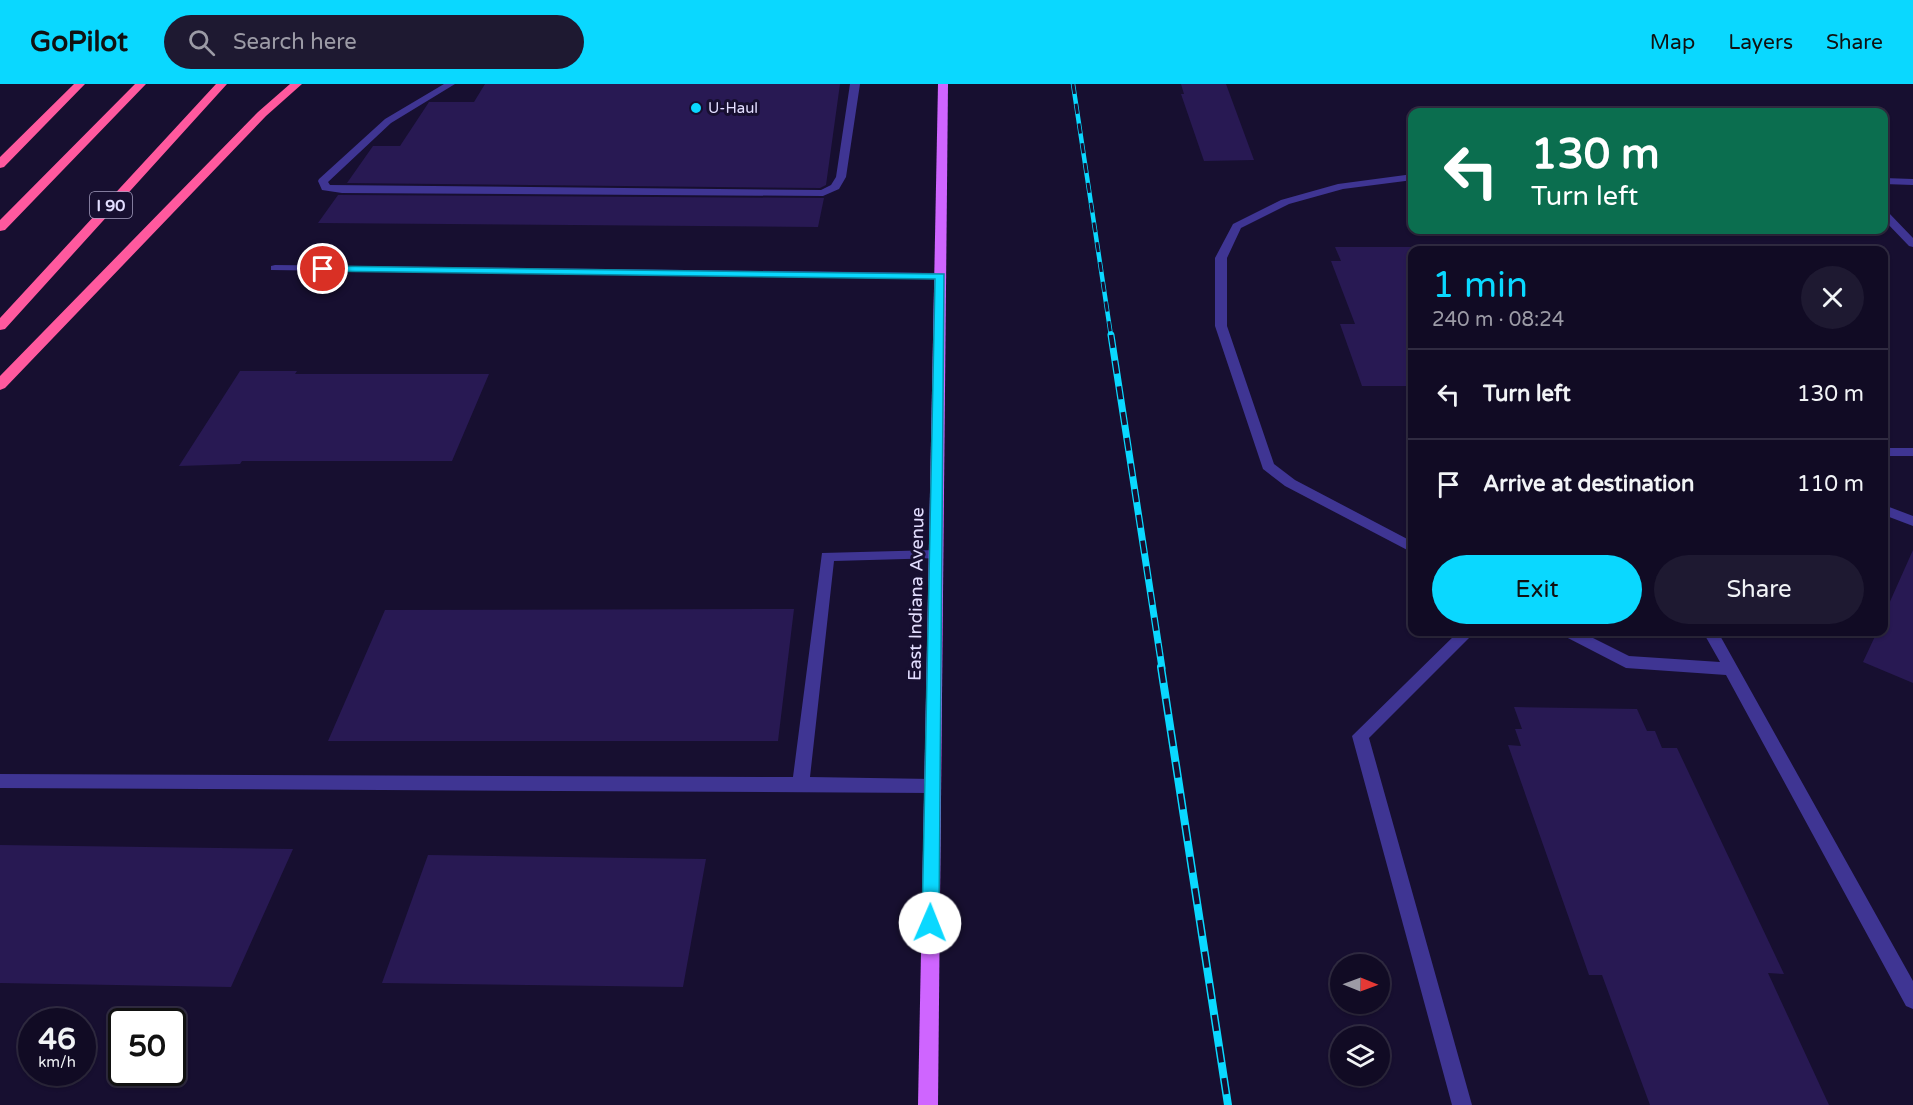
<!DOCTYPE html>
<html lang="en">
<head>
<meta charset="utf-8">
<style>
	:root { --surface:#110b24; --page:#1e1931; --text:#f1f3f6; --muted:#9c9ba6; --line:#302b41; --accent:#0ad8ff }
	body { margin:0; font-family:"Varela Round",sans-serif; background:var(--page); color:var(--text); height:100vh; display:flex; flex-direction:column; font-size:22px; white-space:nowrap }
	* { box-sizing:border-box; margin:0 }
	p { font-size:20px; color:var(--muted) }
	.icon { flex:none; width:33px; height:33px; fill:none; stroke:currentColor; stroke-width:2; stroke-linecap:round; stroke-linejoin:round }
	.map { position:relative; flex:1; overflow:hidden }
	.sheet { position:absolute; left:1408px; top:162px; width:480px; height:390px; display:flex; flex-direction:column; background:var(--surface); border-radius:12px; box-shadow:0 2px 4px #0004,0 0 0 2px var(--line) }
	.sheet>* { flex:none }
	.hud { position:absolute; left:1408px; top:24px; width:480px; height:126px; border-radius:12px; box-shadow:0 2px 4px #0004,0 0 0 2px var(--line); background:#0b6e4f; color:#fff; overflow:hidden }
	.needle { width:39px; rotate:91deg }
	.buttons { position:absolute; left:1330px; top:870px; display:grid; gap:12px }
	.buttons a { display:grid; place-items:center; width:60px; height:60px; border-radius:50%; background:var(--surface); box-shadow:0 2px 4px #0004,0 0 0 2px var(--line); font-size:30px }
	.speed { position:absolute; left:18px; top:924px; display:flex; gap:12px; font-size:30px; font-weight:700; text-align:center }
	.speed>* { display:grid; place-content:center; width:78px; height:78px; border-radius:50%; background:var(--surface); box-shadow:0 2px 4px #0004,0 0 0 2px var(--line); line-height:1 }
	.speed small { font-size:15px; font-weight:400 }
	.speed .limit { border:3px solid #111; border-radius:9px; background:#fff; color:#111 }
	.pin { position:absolute; display:grid; place-items:center; width:51px; height:51px; color:#fff; margin:-26px; border:3px solid #fff; border-radius:50%; box-shadow:0 2px 6px #0007 }
	.me { position:absolute; width:66px; margin:-33px; rotate:1deg; stroke-linejoin:round; filter:drop-shadow(0 0 4px #0008) }
	.turn { display:flex; align-items:center; gap:21px; height:126px; padding:0 24px; font-size:27px }
	.turn .icon { width:78px; height:78px; stroke-width:2.5 }
	.turn b { display:block; font-size:42px; line-height:51px }
	.round { display:grid; place-items:center; flex:none; width:63px; height:63px; border-radius:32px; background:var(--page) }
	.overview { display:flex; align-items:center; justify-content:space-between; height:102px; padding:0 24px }
	h1 { font-size:36px; font-weight:600; line-height:45px; color:var(--accent) }
	.primary-button { display:flex; gap:12px; margin-top:auto; padding:12px 24px }
	.primary-button a { flex:1; height:69px; border-radius:36px; background:var(--accent); color:#111; font-size:24px; font-weight:600; line-height:69px; text-align:center }
	.primary-button a+a { background:var(--page); color:var(--text) }
	ul { padding:0; list-style:none }
	li { display:flex; align-items:center; gap:18px; height:90px; padding:0 24px; border-top:2px solid var(--line) }
	li div { flex:1 }
	li b { display:block; font-size:22px }
	li em { font-style:normal }
	header { display:flex; align-items:center; gap:36px; box-sizing:border-box; height:84px; padding:0 30px; background:var(--accent); color:#111 }
	header strong { font-size:28px }
	nav { display:flex; gap:33px; margin-inline-start:auto; font-size:21px }
	.search { width:420px; height:54px; background:var(--page); display:flex; align-items:center; gap:15px; box-sizing:border-box; padding:0 21px; border-radius:33px; color:var(--muted); font-size:22px }
	.map>svg:first-child { display:block }
</style>
</head>
<body>
<header>
<strong>GoPilot</strong>
<div class="search"><svg class="icon" aria-label="search" viewBox="0 0 24 24"><circle cx="10" cy="10" r="6"/><path d="M15 15l6 6"/></svg>Search here</div>
<nav><a>Map</a><a>Layers</a><a>Share</a></nav>
</header>
<div class="map">
<svg width="1913" height="1021" viewBox="0 0 1913 1021">
	<rect width="100%" height="100%" fill="#170f30"/>
	<!-- building -->
	<path fill="#281953" d="M485,0H840L826,101L820,104L347,99L373,62H400L429,18H474Z
		M1181,0H1226L1254,76L1204,77L1181,10H1184Z
		M338,111H342L824,114L818,143L318,139Z
		M1335,163H1413V302H1362L1340,240H1355L1331,177H1341Z
		M240,287H297L295,290H489L452,377H242L240,380L179,382Z
		M1913,466V599L1863,578L1877,548H1884V531Z
		M794,525L778,657H328L385,526Z
		M1514,623L1637,625L1647,647H1655L1662,664H1677L1784,890L1768,889L1829,1021H1650L1602,891H1589L1508,661L1521,662L1515,645H1522Z
		M0,761L293,765L231,903L0,899Z
		M428,771L706,775L683,903L382,899Z"/>
	<g fill="none" stroke-linecap="round" stroke-linejoin="round">
		<!-- minor -->
		<path fill="#3f3593" fill-rule="evenodd" d="M444,0H455L391,39L328,98L330,101L821,106L831,101L836,93L850,0H860L846,93L839,105L823,112L342,109L322,106L318,97L319,95L385,35Z
			M1413,90V96L1343,105L1289,120L1241,144L1227,174V242L1274,380L1295,396L1413,458V469L1285,402L1263,385L1215,242V174L1233,140L1281,116L1338,100Z
			M1884,94L1913,95V101L1884,100Z
			M1884,127L1888,128L1913,154V163L1909,162L1884,136Z
			M275,181L940,189L946,192L940,195L271,186V182Z
			M1884,364H1913V372H1884Z
			M1884,421L1913,432V442L1884,431Z
			M936,466L943,471L941,474L834,477L810,693L932,695L938,697L941,702L938,707L932,709L0,704V690L793,693L822,469Z
			M1458,548H1475L1369,654L1472,1021H1452L1352,652Z
			M1561,548H1581L1629,572L1720,578L1703,548H1718L1913,897V925L1906,922L1726,591L1626,584L1564,552Z"/>
		<!-- major -->
		<path fill="#cf65ff" fill-rule="evenodd" d="M938,0H948L938,1021H918Z"/>
		<!-- highway -->
		<path fill="#ff599e" fill-rule="evenodd" d="M74,0H85L4,83L0,84V73Z
			M135,0H146L5,146L0,147V136Z
			M216,0H227L5,245L0,246V234Z
			M290,0H302L266,32L5,304L0,306V292L258,28Z"/>
		<defs>
			<path id="rail-far2" d="M1073,0L1111,252"/>
			<path id="rail-far1" d="M1111,251L1162,584"/>
			<path id="rail" d="M1161,583L1228,1021"/>
		</defs>
		<!-- rail-far2 casing -->
		<use href="#rail-far2" stroke="#0ad8ff" stroke-width="4.5"/>
		<!-- rail-far1 casing -->
		<use href="#rail-far1" stroke="#0ad8ff" stroke-width="7"/>
		<!-- rail casing -->
		<use href="#rail" stroke="#0ad8ff" stroke-width="8"/>
		<!-- rail-far2 -->
		<use href="#rail-far2" stroke="#170f30" stroke-width="3" stroke-dasharray="10" stroke-linecap="butt"/>
		<!-- rail-far1 -->
		<use href="#rail-far1" stroke="#170f30" stroke-width="4.5" stroke-dasharray="13" stroke-linecap="butt"/>
		<!-- rail -->
		<use href="#rail" stroke="#170f30" stroke-width="5" stroke-dasharray="16" stroke-linecap="butt"/>
	</g>
	<!-- route -->
	<path fill="#0ad8ff" stroke="#068ca6" stroke-width="1.5" d="M323,182L944,190L939,839L936,844L930,846L924,844L922,839L935,195L319,187L318,185Z"/>
	<!-- markers -->
	<circle fill="#0ad8ff" stroke="#170f30" stroke-width="2" cx="696" cy="24" r="6"/>
	<g text-anchor="middle" stroke-width="6" stroke-linejoin="round" paint-order="stroke">
		<!-- far-poi labels -->
		<g font-size="15" fill="#e3deff" stroke="#170f30" text-anchor="start">
			<text x="708" y="29">U-Haul</text>
		</g>
		<!-- shield labels -->
		<rect fill="#170f30" stroke="#a6a0c1" stroke-width="1.5" x="90" y="108" width="42" height="26" rx="4.5"/>
		<g font-size="16" font-weight="bold" fill="#e3deff">
			<text x="111" y="127">I 90</text>
		</g>
		<!-- street labels -->
		<g font-size="18" fill="#e3deff" stroke="#170f30">
			<text transform="translate(916 510) rotate(-89)" y="6">East Indiana Avenue</text>
		</g>
	</g>
</svg>
<div class="buttons">
<a><svg class="needle" viewBox="-14 -14 28 28"><path d="M0-13l5 13h-10z" fill="#e53935"/><path d="M0 13l5-13h-10z" fill="#9c9ba6"/></svg></a>
<a><svg class="icon" aria-label="layers" viewBox="0 0 24 24"><path d="M12 4l9 5-9 5-9-5zM3 14l9 5 9-5"/></svg></a>
</div>
<div class="speed"><div>46<small>km/h</small></div><div class="limit">50</div></div>
<div class="pin" style="left:323px;top:185px;background:#d93025"><svg class="icon" aria-label="arrive" viewBox="0 0 24 24"><path d="M6 21V4h12l-3 4 3 4H6"/></svg></div>
<svg class="me" style="left:930px;top:839px" viewBox="-20 -20 40 40"><circle r="19" fill="#fff"/><path d="M0-13L10 11 0 6-10 11z" fill="#0ad8ff"/></svg>
<div class="hud">
<div class="turn"><svg class="icon" aria-label="left" viewBox="0 0 24 24"><path d="M17 20v-9H6M10 6l-5 5 5 5"/></svg><div><b>130 m</b>Turn left</div></div>
</div>
<section class="sheet">
<div class="overview"><div><h1>1 min</h1><p>240 m · 08:24</p></div><a class="round"><svg class="icon" aria-label="close" viewBox="0 0 24 24"><path d="M6 6l12 12M18 6L6 18"/></svg></a></div>
<ul>
<li><svg class="icon" aria-label="left" viewBox="0 0 24 24"><path d="M17 20v-9H6M10 6l-5 5 5 5"/></svg><div><b>Turn left</b></div><em>130 m</em></li>
<li><svg class="icon" aria-label="arrive" viewBox="0 0 24 24"><path d="M6 21V4h12l-3 4 3 4H6"/></svg><div><b>Arrive at destination</b></div><em>110 m</em></li>
</ul>
<div class="primary-button"><a>Exit</a><a>Share</a></div>
</section>
</div>
</body>
</html>
